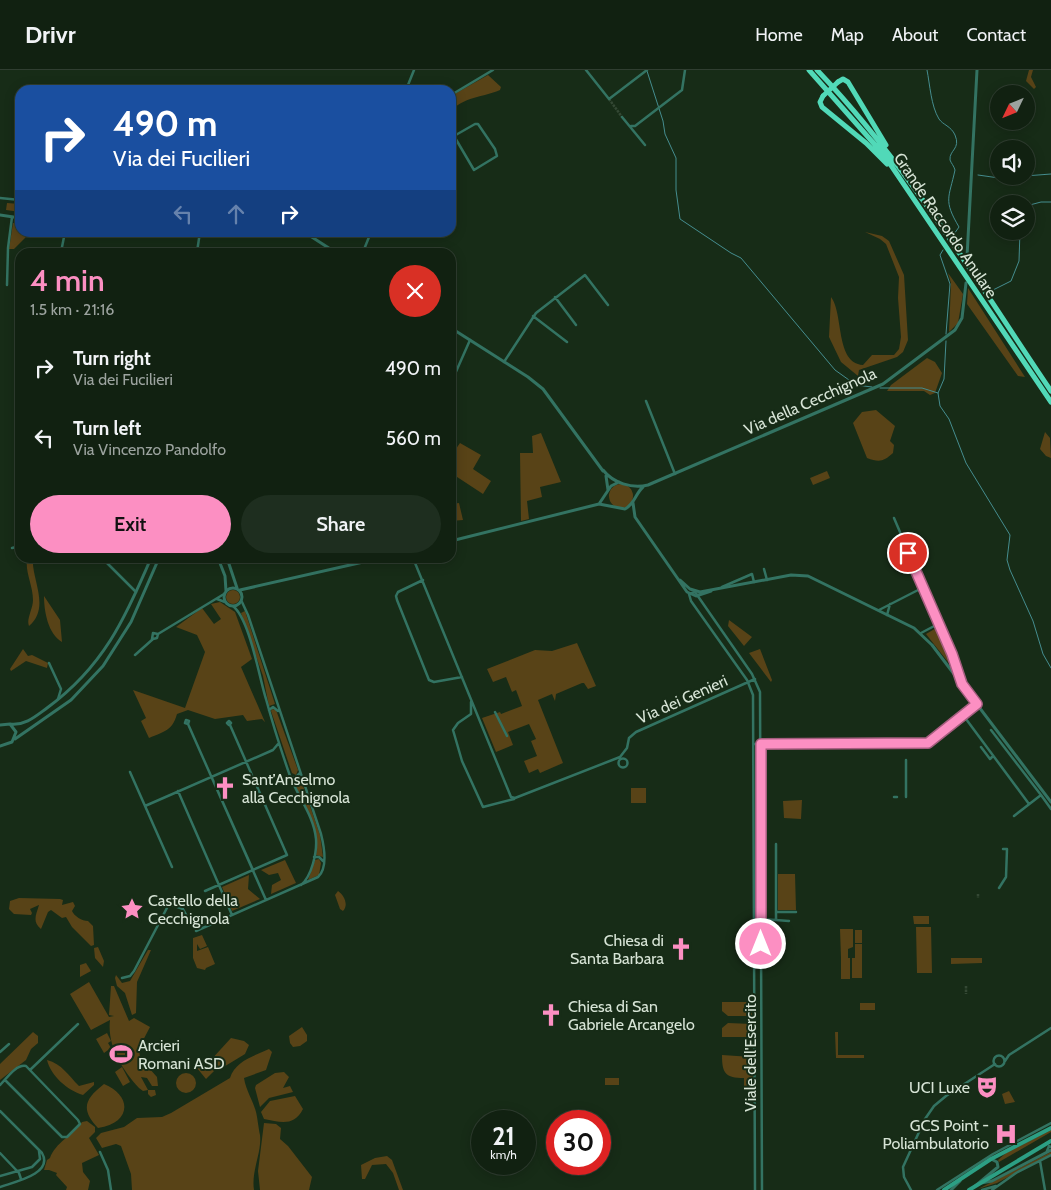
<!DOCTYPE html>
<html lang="en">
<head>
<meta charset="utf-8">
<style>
	:root { --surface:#112111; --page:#1e2e1f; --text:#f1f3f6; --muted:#9ca39f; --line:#303e31; --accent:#fc8fc2 }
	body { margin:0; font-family:Cabin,sans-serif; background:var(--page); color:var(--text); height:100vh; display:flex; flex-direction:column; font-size:19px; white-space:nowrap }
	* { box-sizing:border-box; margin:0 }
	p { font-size:16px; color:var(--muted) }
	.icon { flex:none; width:28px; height:28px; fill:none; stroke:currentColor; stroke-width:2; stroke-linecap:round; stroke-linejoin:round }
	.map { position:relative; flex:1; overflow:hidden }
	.panel { position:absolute; left:15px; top:178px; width:441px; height:315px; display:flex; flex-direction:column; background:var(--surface); border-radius:15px; box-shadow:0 2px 12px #0003,0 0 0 1px var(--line) }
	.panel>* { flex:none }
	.top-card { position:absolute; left:15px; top:15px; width:441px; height:152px; border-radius:15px; box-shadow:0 2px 12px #0003,0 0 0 1px var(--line); background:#1a4fa0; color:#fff; overflow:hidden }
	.needle { width:32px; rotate:227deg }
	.buttons { position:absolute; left:990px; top:15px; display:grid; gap:10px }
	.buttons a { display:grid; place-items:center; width:45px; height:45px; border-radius:50%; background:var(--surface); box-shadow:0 2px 12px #0003,0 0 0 1px var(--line); font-size:25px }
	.speed { position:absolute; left:471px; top:1040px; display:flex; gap:10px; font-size:25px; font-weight:700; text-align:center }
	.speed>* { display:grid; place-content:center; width:65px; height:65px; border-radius:50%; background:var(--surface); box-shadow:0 2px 12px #0003,0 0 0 1px var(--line); line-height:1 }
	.speed small { font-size:12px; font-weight:400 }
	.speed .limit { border:8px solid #d22; background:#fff; color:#111 }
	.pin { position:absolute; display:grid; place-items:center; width:42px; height:42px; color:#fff; margin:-21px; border:2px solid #fff; border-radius:50%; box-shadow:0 1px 5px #0007 }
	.me { position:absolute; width:55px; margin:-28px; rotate:0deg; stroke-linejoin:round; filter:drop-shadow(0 0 4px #0008) }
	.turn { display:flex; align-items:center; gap:18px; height:105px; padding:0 15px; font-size:22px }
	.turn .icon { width:65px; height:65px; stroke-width:2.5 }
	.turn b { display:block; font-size:35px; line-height:42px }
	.lanes { display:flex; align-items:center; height:48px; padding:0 15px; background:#0003; justify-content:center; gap:25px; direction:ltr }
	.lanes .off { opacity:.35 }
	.round { display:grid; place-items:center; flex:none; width:52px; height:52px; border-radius:26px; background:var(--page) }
	.head { display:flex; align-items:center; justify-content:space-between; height:85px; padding:0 15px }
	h1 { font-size:30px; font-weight:600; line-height:38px; color:var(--accent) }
	.cta { display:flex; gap:10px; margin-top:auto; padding:10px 15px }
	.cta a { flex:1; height:58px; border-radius:30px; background:var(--accent); color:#111; font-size:20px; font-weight:600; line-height:58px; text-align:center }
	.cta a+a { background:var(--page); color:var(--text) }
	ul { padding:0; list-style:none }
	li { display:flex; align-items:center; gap:15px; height:70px; padding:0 15px }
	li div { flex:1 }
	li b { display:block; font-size:19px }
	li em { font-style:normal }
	header { display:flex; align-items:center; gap:30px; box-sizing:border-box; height:70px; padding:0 25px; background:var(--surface); border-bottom:1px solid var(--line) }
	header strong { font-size:24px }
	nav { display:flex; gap:28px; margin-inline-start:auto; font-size:18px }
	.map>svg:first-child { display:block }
</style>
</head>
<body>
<header>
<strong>Drivr</strong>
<nav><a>Home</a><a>Map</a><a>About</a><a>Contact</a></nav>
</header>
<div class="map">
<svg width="1051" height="1120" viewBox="0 0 1051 1120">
	<rect width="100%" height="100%" fill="#172c17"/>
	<!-- green -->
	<path fill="#584317" d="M1029,0H1033L1031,7L1036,17L1034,19L1026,11Z
		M488,5L501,17L500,20C485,27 461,27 451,42V26Z
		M7,133L20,134V142L6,140Z
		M13,153L20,154V162L30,163L14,179H9Z
		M865,162L882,166L889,171L904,205L908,270L903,282L897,287L859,300L858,306L841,292L829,267L831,227C844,244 835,293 863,295L872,285H894L899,279L901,267L898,228L899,207L886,174L880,169Z
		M948,203L963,224L958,253L949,262L951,213Z
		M968,218L1025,307L1018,306L967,234Z
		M927,288L935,292L942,303L935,323L930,325L924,321H887L891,315Z
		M876,340L895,356L890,371L894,375L893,383C884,391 880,393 867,388L853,353L862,342Z
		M1045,362L1050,368L1051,388L1046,386L1040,379Z
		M541,363L561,412L540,417L542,427L527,431L529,449L521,451L520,383H533L532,366Z
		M460,373L481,385L473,399L491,411L483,424L451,403V386Z
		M827,401L830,408L813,415L810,408Z
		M609 426a12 12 0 1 1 24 0a12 12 0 1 1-24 0Z
		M459,433L463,450L451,451V434Z
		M27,488H33C31,509 51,537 29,556C26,549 33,539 33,530C33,515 25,503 27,488Z
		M226 527a7 7 0 1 1 14 0a7 7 0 1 1-14 0Z
		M44,526L60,550L62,572C48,564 44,541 44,526Z
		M220,532L235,542L252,589L241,597L265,652L262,649L247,651L243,645L215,649L188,640L177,644C172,661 165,661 149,668L141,651L146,648L133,620L185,638L205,582L197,565L176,557L202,538L214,554L221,549L211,534Z
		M245,541L275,634L269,636L263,606L241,543Z
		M729,550L752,567L744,576L728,556Z
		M938,557L953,594L955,601L926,564Z
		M577,573L596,616L588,619L584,613H582L556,624L555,631L552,624L538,630L563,693L540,703L538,699L529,703L524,691L537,686L531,671L536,669L529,654L508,662L513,675L496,682L482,648L500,642L501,644L522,636L516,620L512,622L506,607L493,612L487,599L535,580L552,581Z
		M23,579L28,586L32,585L48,593L47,598L26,591L11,601L10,599Z
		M760,579L772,610L771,612L749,583Z
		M272,639L276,640L298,700L296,705L292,703L271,641Z
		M300,707L320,765L323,787L316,785C320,757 304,734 292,709Z
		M631,718H646V733H631Z
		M802,730L801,749L784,748L783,731Z
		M319,789L321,793L319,805L308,810L315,790Z
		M285,790L296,813L271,824L272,815L281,810L278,803L269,805L261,800Z
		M778,804H795L796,840H778Z
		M249,805L248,819L260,829L232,841L222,817Z
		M338,821C344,825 349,835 343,841L340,839L335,825Z
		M19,828L60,829L63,830L62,835L73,832L75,836L72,841C74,846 82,851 88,851L93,856L94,875L91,876L72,857L66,847L62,848L51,840L48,842L41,859C32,852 36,845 39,835L30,839L32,843L31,845L14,844L9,839L10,831Z
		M913,846H929V854H914Z
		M916,857H931L932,903H917Z
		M840,859H853V877L848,879V888H841Z
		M855,860H862V873H855Z
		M202,865L207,876L200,879L197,874V881L208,877L215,894L206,898L205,900L197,898L193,888V868Z
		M855,874H862V908H852V888H855Z
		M98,877L104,891L103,897L95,888L94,878Z
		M148,880H151L137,912L136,943L132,945L125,923L117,916L115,908L116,905L122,913L130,911Z
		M841,888H850V909H841Z
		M951,888H982V893L951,894Z
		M86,893L91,901L80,907V895Z
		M89,912L109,947L114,946L109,945L111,916H114L129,951L134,948L150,957L139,978L140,988L157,1007L158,1016H152L147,1008L141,1007L148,1020H155L156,1025L151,1027L148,1024V1020L143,1021L139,1018C122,999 107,976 110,950L91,960L70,924Z
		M722,932H752V946H728L722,941Z
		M860,933H875V940H860Z
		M728,953L752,954V967H722V958Z
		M302,957L307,965V971L300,976L293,977L290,973L289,966Z
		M33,962L38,966V973L31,979L26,990L0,1010V994Z
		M835,962H838V985H864V988H836Z
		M107,963L111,971L108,973L111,978L104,983L96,969Z
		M231,968L244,971L249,975L245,984L222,998L210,991Z
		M269,979L272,982L266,1000L244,1008C246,1021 253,1030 256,1042C257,1045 259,1061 260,1065C262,1083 251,1101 254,1120H132L131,1104L121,1076L116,1074L102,1078L96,1068L101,1063L124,1057L137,1048L162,1047L171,1043L230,1008C235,991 254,986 269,979Z
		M722,985L752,987L753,1015L744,1016V1008C725,1008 722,1003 722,985Z
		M47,990C62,994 68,1005 79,1016L94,1012V1015L83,1025C67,1020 51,1006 47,990Z
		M122,997L130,1012L123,1016L115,1002Z
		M200,997L215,998L216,999L206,1009L197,998Z
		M284,1002L289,1007L283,1018L290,1016L293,1022L269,1028L260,1037L255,1018L256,1015L275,1003Z
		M176 1013a10 10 0 1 1 20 0a10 10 0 1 1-20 0Z
		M605,1008H619V1015H605Z
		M104,1014C133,1026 131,1053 98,1058C80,1039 85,1029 104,1014Z
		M1009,1021L1015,1032L1005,1034L1002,1024Z
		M295,1026L303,1039C294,1057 280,1052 264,1049L261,1042L270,1031Z
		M87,1051L95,1057V1062L89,1068L99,1085L82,1093L83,1102L90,1111L88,1120H66L67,1117L56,1105L57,1103L49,1100H44L47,1090L50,1088C55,1073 73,1065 82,1052Z
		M264,1053L276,1054L281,1058L280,1069L288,1076L312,1107L309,1120H260L258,1101Z
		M1051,1060V1062L999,1092L998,1090L1006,1083Z
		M1051,1082V1084L997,1113L978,1119Z
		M387,1086L392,1090L403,1120H399L393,1103L386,1094L372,1095L365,1109H362L361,1095L375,1088Z"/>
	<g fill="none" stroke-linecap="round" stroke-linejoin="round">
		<!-- stream -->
		<path stroke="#458d8f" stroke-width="1" d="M927,0C930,15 931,36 939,49C943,55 951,56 955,65C961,79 949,80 950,90C951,93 954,96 955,100C949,128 943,130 959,157L952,167
			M647,1L663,51L665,64L676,88V120L680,149L731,183L741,188L835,300L856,315L872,317
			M978,105L999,108L1051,104
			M1026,136L1041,132H1051
			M943,180L940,185L950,214L946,264
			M993,220L1011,211L1019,191L1020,161
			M946,271L944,309L938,323L940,336L949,349L966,393L1010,465L1007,490L1010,500L1033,551L1043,584L1051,598
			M880,318H922L938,323"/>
		<!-- minor-tunnel -->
		<path stroke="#344834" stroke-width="2.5" stroke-dasharray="2.5 1" stroke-linecap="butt" d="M609,29L622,47
			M978,824V828
			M966,916V924"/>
		<!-- minor -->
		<path stroke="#337362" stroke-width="2.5" d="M586,0L609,29L647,0
			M406,20L414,0
			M451,25L493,0
			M622,47L645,75
			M631,56H635L682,20L685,0
			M451,65L454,66L475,54H478L495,79L497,86L474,100L454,66
			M0,128L20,130
			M61,182L65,162
			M197,182L200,162
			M363,182L371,162
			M7,215L8,178L12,147
			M555,227L576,255
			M533,246L567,272
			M504,292L536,243L585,205L608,235
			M451,313L470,270
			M646,331L675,404
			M894,448L952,584L961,613
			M12,478L20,476
			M102,488L136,522
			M413,488L511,727L515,728L620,687L627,678L629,668L636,662L755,609
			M764,499L767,510
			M423,510L398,522L396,526L397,530L429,610L434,612L462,607
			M722,517L752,504L754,512
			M217,529L225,532
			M233,536C250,550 259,607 266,629C273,655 281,680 290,706C298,727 314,746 316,769C317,782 312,806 301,815
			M879,540L922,518
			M887,545L890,534
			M921,563L938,554
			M152,569L153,563L158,564
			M135,585L153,569L157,568L158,564L224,524
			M49,593L61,619L58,629
			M471,632V644L458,653L453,660L462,691L483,737L514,729
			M269,640L273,637L278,641
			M495,642L507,666
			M966,649L1029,734
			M186,650L189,651L188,654L185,653Z
			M229,651L231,653L229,655L227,653Z
			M188,654L266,830
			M991,660L1041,725
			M754,674L928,673L977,633
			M981,677L990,689L993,686
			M618.5 693a4.5 4.5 0 1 1 9 0a4.5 4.5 0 1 1-9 0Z
			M906,690V727
			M130,702L172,797
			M291,707L295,708L300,703
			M212,708L253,800
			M178,721L232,845
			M894,727H897
			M145,736L273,680L278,674
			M1014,746L1041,725L1051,739
			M776,774V850
			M314,787H319L323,791
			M999,818L1006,807L1007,779H1003
			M205,821L287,785L230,655
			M776,842H796
			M761,849L789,851
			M196,861L318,807C328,798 324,776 321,764L248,545L242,532
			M122,908L130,906L134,901L169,834L183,839L191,854L200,858
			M0,982L9,974
			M993.5 991a5.5 5.5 0 1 1 11 0a5.5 5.5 0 1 1-11 0Z
			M1005,991L1009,985L1051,958
			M30,1000L78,954
			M0,1015C7,1008 16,994 26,996L78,1050L80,1054L67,1067H62L5,1010
			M0,1041L42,1083C54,1104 14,1112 0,1117
			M1047,1081L1049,1076L1051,1077
			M100,1082L108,1100L111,1120
			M0,1083L19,1103L21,1109
			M1040,1091L1045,1120
			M0,1106L32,1097L40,1089L39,1081
			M755,1120L753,625L747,610L691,531L689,524L695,522L752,604L760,622L762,1120
			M911,1120L904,1107L903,1097L925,1049L934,1036L946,1026L995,994
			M937,1120L993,1084L1051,1053
			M982,1120L996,1116
			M992,1120L1016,1103L1051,1085"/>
		<!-- tertiary -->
		<path stroke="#337362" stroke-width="3" d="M0,145L20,148
			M304,162L335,182
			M967,187L977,0
			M451,258L528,307L543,319L603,401
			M603,400C613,413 632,419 648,415L883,314L955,260L962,248L966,213
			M606,406L608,420
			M633,433L635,447L687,522L696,526L711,521
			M599,434L611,416L619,412
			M451,471L599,434L625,439C635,434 635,424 643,417
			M218,488L225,506L226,521
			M227,488L237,518
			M680,510L690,519L700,522L791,505L808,506L914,558L932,575L1051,732
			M224 527a9 9 0 1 1 18 0a9 9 0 1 1-18 0Z
			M240,520L381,488
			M10,654C25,656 36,646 47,638C103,597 125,549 151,488
			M0,655L10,654L16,662L12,672L0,676
			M15,669L71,630L103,596L131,552L159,488
			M981,1113L992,1111L1051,1080
			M974,1117L998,1097L997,1092L991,1089
			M951,1120L960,1111"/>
		<!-- secondary -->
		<path stroke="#2c9f84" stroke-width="4" d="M944,1120L991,1089L1051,1058
			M969,1120L1051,1071"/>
		<!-- motorway -->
		<path stroke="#51d9b8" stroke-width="5" d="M809,0L884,85L1051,332
			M817,0C909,96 977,212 1051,321
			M838,12L843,9L848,12L886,75
			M823,26L820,32L822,37L866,73L887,94"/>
		<!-- motorway-bridge -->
		<path stroke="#51d9b8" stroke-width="5" d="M823,26L838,12"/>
	</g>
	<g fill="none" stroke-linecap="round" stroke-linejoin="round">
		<defs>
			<path id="route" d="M761,874V674L928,673L977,634L962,614L952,584L908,483"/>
		</defs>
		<!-- route casing -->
		<use href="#route" stroke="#a45d7e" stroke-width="12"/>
		<!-- route -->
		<use href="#route" stroke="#fc8fc2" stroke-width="9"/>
	</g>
	<!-- icons -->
	<defs>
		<symbol id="church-bare" viewBox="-9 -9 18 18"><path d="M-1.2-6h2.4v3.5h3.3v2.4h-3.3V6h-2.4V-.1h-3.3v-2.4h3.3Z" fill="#fc8fc2" stroke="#172c17" stroke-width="2.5" paint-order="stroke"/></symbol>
		<symbol id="sight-bare" viewBox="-9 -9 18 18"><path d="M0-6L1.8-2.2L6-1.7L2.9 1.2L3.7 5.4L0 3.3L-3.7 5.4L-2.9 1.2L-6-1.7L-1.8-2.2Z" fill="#fc8fc2" stroke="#172c17" stroke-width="2.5" paint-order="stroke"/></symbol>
		<symbol id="stadium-bare" viewBox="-9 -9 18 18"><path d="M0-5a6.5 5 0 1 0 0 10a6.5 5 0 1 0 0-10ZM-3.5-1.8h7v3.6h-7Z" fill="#fc8fc2" stroke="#172c17" stroke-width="2.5" paint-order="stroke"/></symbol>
		<symbol id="theatre-bare" viewBox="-9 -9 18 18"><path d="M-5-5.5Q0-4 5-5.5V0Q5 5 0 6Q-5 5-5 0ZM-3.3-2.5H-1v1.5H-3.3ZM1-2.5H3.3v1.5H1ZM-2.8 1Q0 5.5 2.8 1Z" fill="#fc8fc2" stroke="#172c17" stroke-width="2.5" paint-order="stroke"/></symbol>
		<symbol id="hospital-bare" viewBox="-9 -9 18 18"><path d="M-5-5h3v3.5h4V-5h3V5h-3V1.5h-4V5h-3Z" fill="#fc8fc2" stroke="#172c17" stroke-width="2.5" paint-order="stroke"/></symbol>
	</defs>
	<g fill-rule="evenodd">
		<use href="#church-bare" x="209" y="702" width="32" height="32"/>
		<use href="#sight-bare" x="116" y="823" width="32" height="32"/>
		<use href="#church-bare" x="665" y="863" width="32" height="32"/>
		<use href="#church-bare" x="535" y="929" width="32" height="32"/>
		<use href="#stadium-bare" x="105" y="968" width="32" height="32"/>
		<use href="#theatre-bare" x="971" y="1001" width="32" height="32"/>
		<use href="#hospital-bare" x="990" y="1048" width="32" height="32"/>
	</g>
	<g text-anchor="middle" stroke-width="4" stroke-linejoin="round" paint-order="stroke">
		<!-- street labels -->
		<g font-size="16" fill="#d7e4d6" stroke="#172c17">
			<text transform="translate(946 155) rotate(56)" y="6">Grande Raccordo Anulare</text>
			<text transform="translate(810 331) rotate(-24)" y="6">Via della Cecchignola</text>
			<text transform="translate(682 629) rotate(-24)" y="6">Via dei Genieri</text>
			<text transform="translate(750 983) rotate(-90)" y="6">Viale dell'Esercito</text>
		</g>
		<!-- poi labels -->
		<g font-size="16" fill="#d7e4d6" stroke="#172c17" text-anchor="start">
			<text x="242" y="715">Sant’Anselmo<tspan x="242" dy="18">alla Cecchignola</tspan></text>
			<text x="148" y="836">Castello della<tspan x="148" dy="18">Cecchignola</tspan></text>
			<text x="664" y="876" text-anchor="end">Chiesa di<tspan x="664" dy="18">Santa Barbara</tspan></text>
			<text x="568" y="942">Chiesa di San<tspan x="568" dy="18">Gabriele Arcangelo</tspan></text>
			<text x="138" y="981">Arcieri<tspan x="138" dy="18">Romani ASD</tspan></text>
			<text x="970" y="1023" text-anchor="end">UCI Luxe</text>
			<text x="989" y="1061" text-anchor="end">GCS Point -<tspan x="989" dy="18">Poliambulatorio</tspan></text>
		</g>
	</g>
</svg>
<div class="buttons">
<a><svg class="needle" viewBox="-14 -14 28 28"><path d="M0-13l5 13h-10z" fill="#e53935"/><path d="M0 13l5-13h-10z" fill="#9ca39f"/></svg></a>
<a><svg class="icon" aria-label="sound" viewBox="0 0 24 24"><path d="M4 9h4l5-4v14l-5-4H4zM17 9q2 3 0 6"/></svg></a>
<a><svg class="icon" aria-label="layers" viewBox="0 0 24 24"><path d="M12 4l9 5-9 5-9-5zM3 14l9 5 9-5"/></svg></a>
</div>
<div class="speed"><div>21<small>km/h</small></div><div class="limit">30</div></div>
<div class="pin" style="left:908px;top:483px;background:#d93025"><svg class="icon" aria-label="arrive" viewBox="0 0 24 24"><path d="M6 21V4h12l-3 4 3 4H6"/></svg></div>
<svg class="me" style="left:761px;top:874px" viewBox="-20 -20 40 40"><circle r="17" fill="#fc8fc2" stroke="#fff" stroke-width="3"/><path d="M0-11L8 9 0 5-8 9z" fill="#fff"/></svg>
<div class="top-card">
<div class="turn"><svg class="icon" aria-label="right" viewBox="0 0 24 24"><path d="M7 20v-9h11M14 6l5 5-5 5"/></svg><div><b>490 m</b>Via dei Fucilieri</div></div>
<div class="lanes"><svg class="icon off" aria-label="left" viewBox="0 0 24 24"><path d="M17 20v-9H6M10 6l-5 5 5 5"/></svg><svg class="icon off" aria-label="ahead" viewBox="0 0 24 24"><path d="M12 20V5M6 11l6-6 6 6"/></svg><svg class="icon" aria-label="right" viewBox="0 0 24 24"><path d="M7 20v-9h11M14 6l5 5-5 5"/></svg></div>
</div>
<section class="panel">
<div class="head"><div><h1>4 min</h1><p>1.5 km · 21:16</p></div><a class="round" style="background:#d93025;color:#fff"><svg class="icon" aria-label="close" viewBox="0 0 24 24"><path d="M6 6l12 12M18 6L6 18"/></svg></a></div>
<ul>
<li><svg class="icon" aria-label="right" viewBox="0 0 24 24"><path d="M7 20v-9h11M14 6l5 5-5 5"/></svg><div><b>Turn right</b><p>Via dei Fucilieri</p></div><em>490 m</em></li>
<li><svg class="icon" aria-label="left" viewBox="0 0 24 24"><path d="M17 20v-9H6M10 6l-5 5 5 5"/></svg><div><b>Turn left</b><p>Via Vincenzo Pandolfo</p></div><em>560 m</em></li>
</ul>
<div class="cta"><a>Exit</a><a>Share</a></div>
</section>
</div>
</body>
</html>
